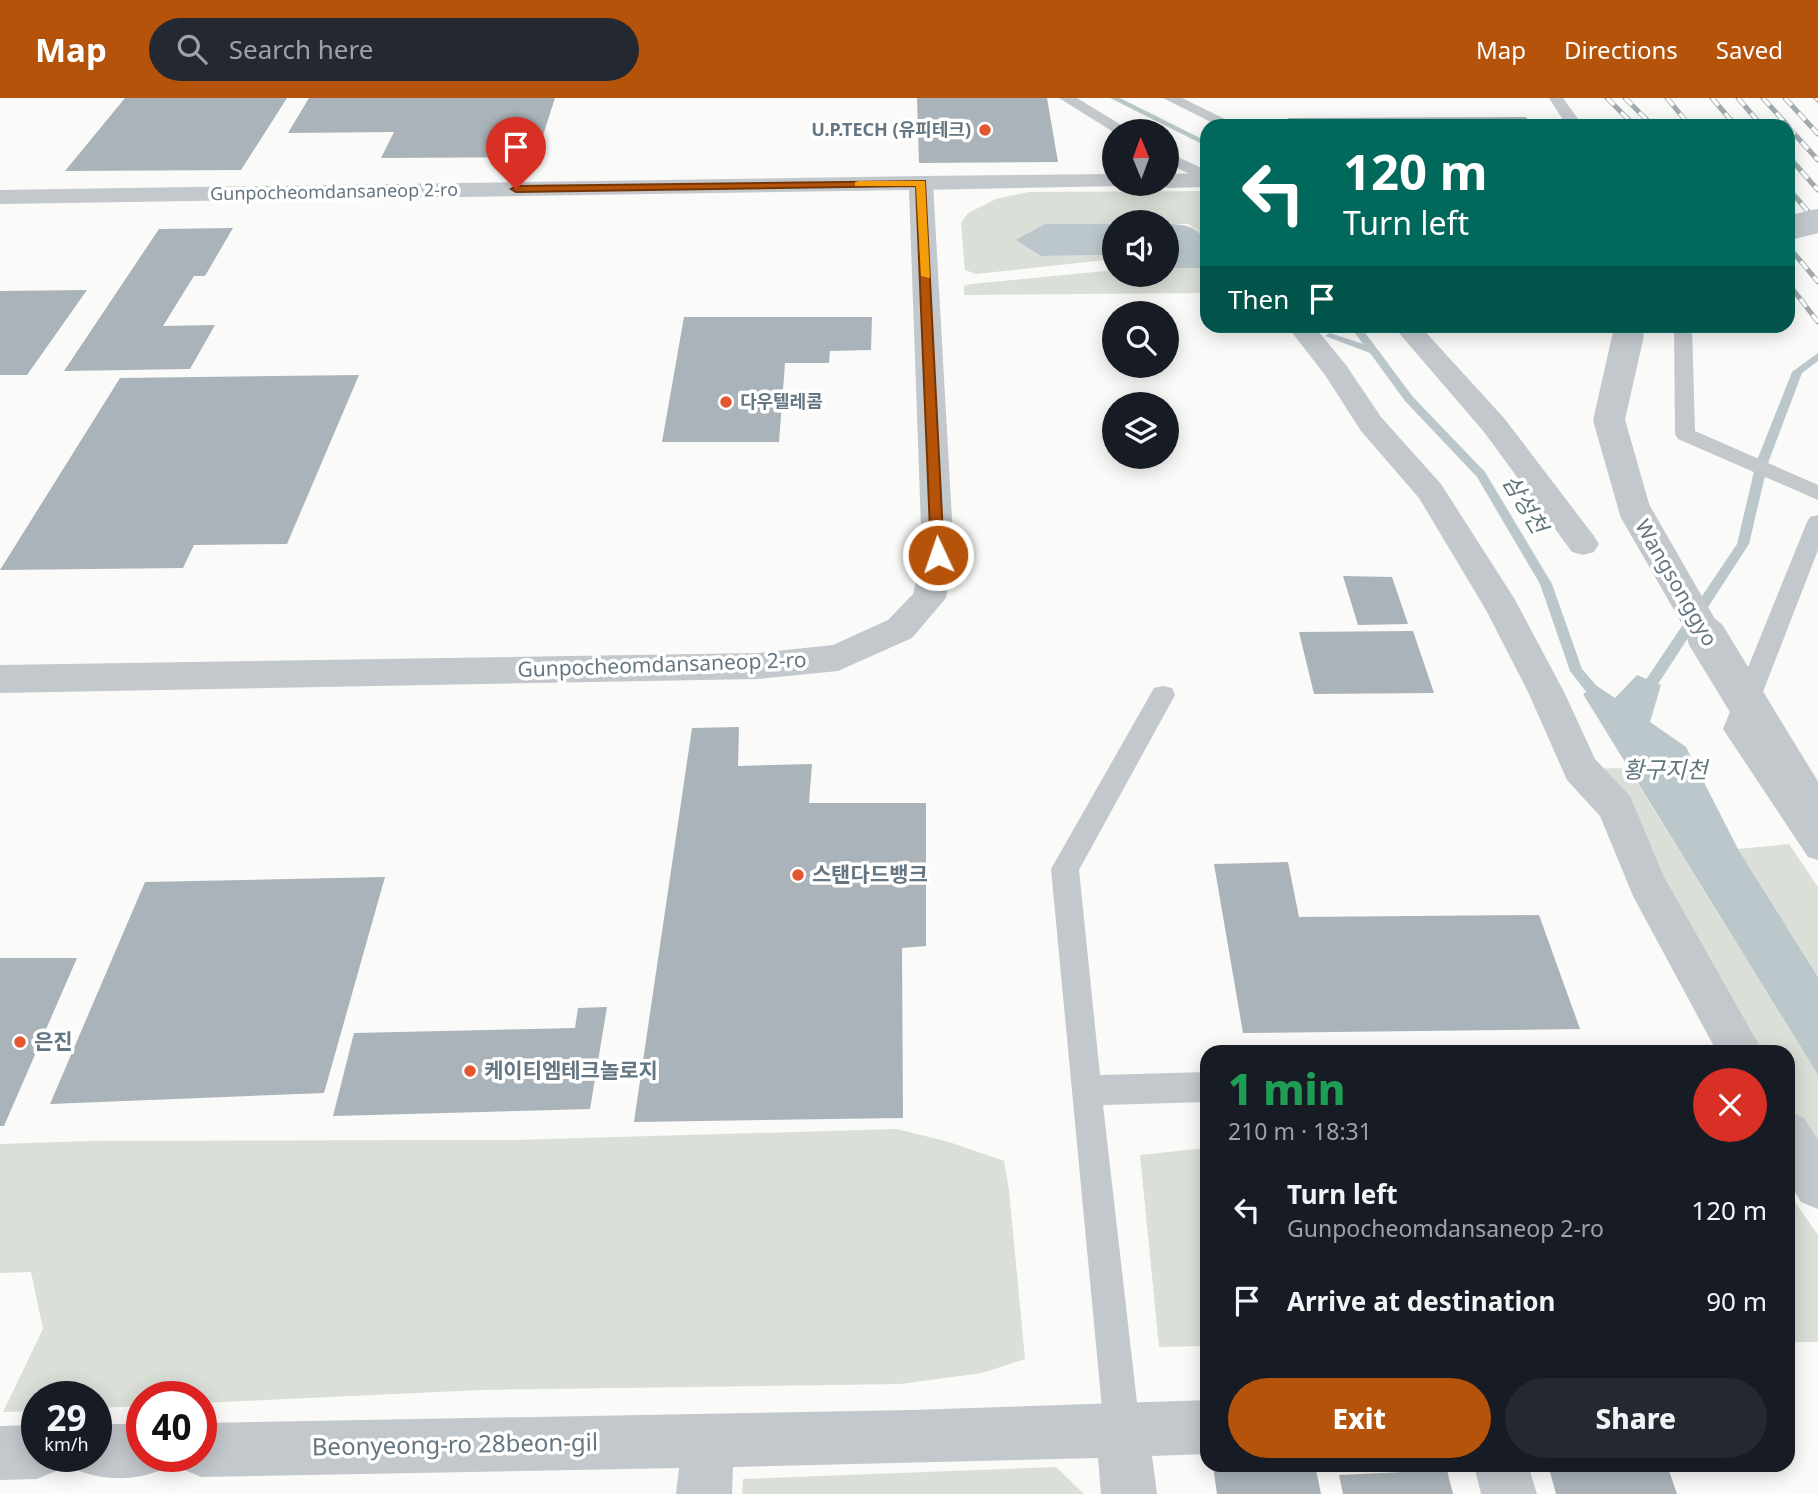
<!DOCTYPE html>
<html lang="en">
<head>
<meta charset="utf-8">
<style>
	:root { --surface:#171b24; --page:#242831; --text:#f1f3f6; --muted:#9ea1a6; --accent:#b45309 }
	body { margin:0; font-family:"Noto Sans","Noto Sans KR",sans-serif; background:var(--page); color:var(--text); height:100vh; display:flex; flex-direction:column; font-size:26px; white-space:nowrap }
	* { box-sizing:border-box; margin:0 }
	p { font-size:23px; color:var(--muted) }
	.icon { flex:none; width:38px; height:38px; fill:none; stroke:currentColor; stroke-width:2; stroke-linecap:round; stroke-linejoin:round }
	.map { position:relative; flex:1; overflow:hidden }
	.side { position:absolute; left:1200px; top:947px; width:595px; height:427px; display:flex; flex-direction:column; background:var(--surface); border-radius:21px; box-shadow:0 4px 18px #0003 }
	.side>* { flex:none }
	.top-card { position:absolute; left:1200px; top:21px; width:595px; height:214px; border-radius:21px; box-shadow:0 4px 18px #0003; background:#00695c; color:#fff; overflow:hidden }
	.needle { width:46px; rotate:359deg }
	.controls { position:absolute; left:1102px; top:21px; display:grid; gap:14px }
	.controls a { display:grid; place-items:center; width:77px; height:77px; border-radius:50%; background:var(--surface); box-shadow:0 4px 18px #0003; font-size:35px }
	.speed { position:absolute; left:21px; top:1283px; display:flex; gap:14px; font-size:35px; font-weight:700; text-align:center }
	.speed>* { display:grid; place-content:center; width:91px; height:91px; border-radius:50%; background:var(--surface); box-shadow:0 4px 18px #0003; line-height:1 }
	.speed small { font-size:18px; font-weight:400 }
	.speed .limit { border:10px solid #d22; background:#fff; color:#111 }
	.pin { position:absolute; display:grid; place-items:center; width:60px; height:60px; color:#fff; margin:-72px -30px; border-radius:50% 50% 50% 0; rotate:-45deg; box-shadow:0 0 7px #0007 }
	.pin .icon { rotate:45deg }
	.me { position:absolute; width:77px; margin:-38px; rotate:357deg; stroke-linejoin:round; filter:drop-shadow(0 0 5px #0008) }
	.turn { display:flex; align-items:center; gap:24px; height:147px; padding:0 28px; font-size:32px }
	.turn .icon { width:91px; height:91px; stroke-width:2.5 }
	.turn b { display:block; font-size:49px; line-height:60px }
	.then { display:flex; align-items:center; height:66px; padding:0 28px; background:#0003; gap:14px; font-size:26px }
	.round { display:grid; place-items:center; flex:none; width:74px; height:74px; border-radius:37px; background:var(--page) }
	.overview { display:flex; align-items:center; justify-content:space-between; height:119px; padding:0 28px }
	h1 { font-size:42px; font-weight:800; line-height:52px; color:#1e9e55 }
	.button { display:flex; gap:14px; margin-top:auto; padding:14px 28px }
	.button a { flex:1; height:80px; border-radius:42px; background:var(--accent); color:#fff; font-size:28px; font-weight:800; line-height:80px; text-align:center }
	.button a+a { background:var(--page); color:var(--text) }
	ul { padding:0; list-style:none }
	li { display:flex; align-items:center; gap:21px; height:91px; padding:0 28px }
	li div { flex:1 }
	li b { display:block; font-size:26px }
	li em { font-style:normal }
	header { display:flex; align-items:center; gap:42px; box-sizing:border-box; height:98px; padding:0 35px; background:var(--accent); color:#fff }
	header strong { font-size:33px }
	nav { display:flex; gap:38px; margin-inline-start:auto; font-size:24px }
	.search { width:490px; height:63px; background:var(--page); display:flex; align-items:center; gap:18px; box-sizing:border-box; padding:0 24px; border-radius:38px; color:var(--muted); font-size:26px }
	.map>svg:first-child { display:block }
</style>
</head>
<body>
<header>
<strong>Map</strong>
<div class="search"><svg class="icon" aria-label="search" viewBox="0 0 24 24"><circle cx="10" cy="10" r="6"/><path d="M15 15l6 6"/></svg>Search here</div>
<nav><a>Map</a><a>Directions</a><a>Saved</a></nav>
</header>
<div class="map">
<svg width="1818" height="1396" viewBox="0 0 1818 1396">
	<rect width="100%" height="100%" fill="#fafaf8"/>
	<!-- green -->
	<path fill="#dadfd7" d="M1207,93V153L1198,132L1188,126H1045L1015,142L1041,158L1115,157V161L976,176L965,172L961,125L968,115L996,101L1029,94Z
		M1167,170H1207V195L964,197V188L971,186L1115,172V177H1167Z
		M1628,670L1818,977V1087L1789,1036L1788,954H1741L1580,671Z
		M1789,746L1818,789V879L1738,751Z
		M897,1031L949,1044L1004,1063L1009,1092L1025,1261L982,1275L900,1286L481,1292L201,1305V1298H142V1308L96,1310V1298H37V1313L3,1314L43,1231L31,1174L0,1175V1046L89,1043L514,1042Z
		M1207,1050V1248L1159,1249L1140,1057Z
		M1788,1094L1818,1137V1244H1789Z
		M1056,1369L1084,1396H742L743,1381Z"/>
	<!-- water -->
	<path fill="#bbc7cb" d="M1045,126H1115V157L1041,158L1015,142Z
		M1167,126C1201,126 1208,138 1207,170H1167Z
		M1637,577L1661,587L1650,624L1686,649L1738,751L1818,879V977L1583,596L1597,588L1615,600Z"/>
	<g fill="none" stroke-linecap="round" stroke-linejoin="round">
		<!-- stream -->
		<path fill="#bbc7cb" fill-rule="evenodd" d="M1110,0H1120L1208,44V49Z
			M1350,228H1360L1413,299L1485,374L1552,486L1582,571L1608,601L1610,605L1608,609H1598L1570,573L1540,486L1477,379L1405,303L1370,255L1325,238L1330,235L1363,246Z
			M1818,255V263L1802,275L1768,365L1749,446L1647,603H1637L1635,599L1637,595L1737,446L1756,365L1792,274Z"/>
	</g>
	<!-- building -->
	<path fill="#aab3b9" d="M125,0H287L241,72L65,73Z
		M309,0H555L536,59L381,60L394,34L288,35Z
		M917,0H1047L1058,64L919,65Z
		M1526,19L1532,28H1291L1288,20Z
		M233,130L205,178H194L163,228L215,227L190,271L64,273L159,131Z
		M87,192L27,277H0V193Z
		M684,219H872L871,252L830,253L829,265H785L779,344H662Z
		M359,277L287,446L194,447L183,470L0,472L120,280Z
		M1343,478L1392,479L1408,526L1358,527Z
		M1413,533L1434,595L1314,596L1299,534Z
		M739,629L738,668L812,666L809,705H926V848L902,850L903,1020L634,1024L692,630Z
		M1288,764L1299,819L1539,817L1580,931L1243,935L1214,766Z
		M385,779L324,995L50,1006L145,784Z
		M0,860H77L4,1028H0Z
		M607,909L590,1011L333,1018L354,935L575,930L578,910Z
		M1249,1367H1315L1321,1396H1217L1213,1368Z
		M1548,1367H1667L1677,1396H1556Z
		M1447,1372L1453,1396H1343L1339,1377Z"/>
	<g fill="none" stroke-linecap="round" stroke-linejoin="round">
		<!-- service -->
		<path fill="#c3c8cc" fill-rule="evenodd" d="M1059,0H1077L1131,33L1115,35Z
			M1163,0H1182L1239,28H1219Z
			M1549,0H1563L1583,28H1567Z
			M1167,54L1208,73V85L1167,65Z
			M1674,228H1692L1695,333L1818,387V402L1678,341L1675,336Z
			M1818,417V452L1749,630L1818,729V762L1808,759L1723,631L1807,424L1810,419Z
			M1163,588L1172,590L1175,597L1079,772L1100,977L1208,974V1004L1103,1007L1140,1331L1135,1344L1122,1349L1109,1344L1104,1331L1051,771L1154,590Z"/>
		<!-- pedestrian -->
		<path fill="#c3c8cc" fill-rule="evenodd" d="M1287,228H1314L1346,267L1381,319L1441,386L1514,500L1564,594L1595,661L1630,698L1664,779L1763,954H1717L1633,798L1600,718L1567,682L1528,594L1486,512L1419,400L1361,333L1325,277Z
			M1393,228H1420L1504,320L1594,438L1599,446L1594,454L1583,457L1572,454L1484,334Z
			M1788,1013L1804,1020L1818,1042V1111L1801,1104L1788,1082Z"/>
		<!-- minor -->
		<path fill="#c3c8cc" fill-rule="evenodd" d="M1208,75V89L1167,90L1157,86H1167V76Z
			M1115,76V86H1125L1123,88L921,92L913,90L909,85L913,80L921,78Z
			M1208,1302V1356L1152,1358L1157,1396H1101L1098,1360L733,1369L732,1396H676L679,1370L201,1379L182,1371L176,1358H201V1325L912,1312Z
			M96,1326H142V1358H167L161,1372C134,1383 104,1383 77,1372L71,1358H96Z
			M37,1327V1358H62L56,1373L37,1381L0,1382V1328Z
			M1474,1367H1528L1537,1396H1481Z"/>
		<!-- tertiary -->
		<path fill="#c3c8cc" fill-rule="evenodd" d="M921,78L929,80L933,85L954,457L946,500L912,540L838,573L758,581L0,595V567L758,555L833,547L888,522L913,496L922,457L909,92L0,106V92Z"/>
		<defs>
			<path id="rail" d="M1607,0L1635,28
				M1625,0L1653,28
				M1667,0L1690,28
				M1712,0L1736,28
				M1738,0L1762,28
				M1763,0L1788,28
				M1785,0L1818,36
				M1816,0L1818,2
				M1788,29L1818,62
				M1788,58L1818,92
				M1788,90L1818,125
				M1788,148L1818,184
				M1788,185L1818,224"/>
		</defs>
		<!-- rail casing -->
		<use href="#rail" stroke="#a2aab0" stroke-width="5"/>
		<!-- rail -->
		<use href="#rail" stroke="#fff" stroke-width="3.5" stroke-dasharray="10" stroke-linecap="butt"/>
		<!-- tertiary-bridge-far2 -->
		<path stroke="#c3c8cc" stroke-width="24" d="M1788,130L1818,123
			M1627,240L1630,228"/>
		<!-- tertiary-bridge-far1 -->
		<path stroke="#c3c8cc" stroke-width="31" d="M1628,238L1609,322L1635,413L1708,540"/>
		<!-- tertiary-bridge -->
		<path stroke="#c3c8cc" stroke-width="39" d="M1707,539L1818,721"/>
	</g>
	<!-- route -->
	<path fill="#b45309" stroke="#753606" stroke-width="2" d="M925,83L944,457L938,461L931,457L916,88L516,94L511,91L516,88Z"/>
	<!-- slow -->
	<path fill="#f59e0b" d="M859,83H925L930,180L921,178L916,88H855V84Z"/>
	<!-- markers -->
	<g fill="#e4572e" stroke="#fff" stroke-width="2.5">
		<circle cx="985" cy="32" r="7"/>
		<circle cx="726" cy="304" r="7"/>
		<circle cx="798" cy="777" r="7"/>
		<circle cx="20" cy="944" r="7"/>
		<circle cx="470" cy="973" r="7"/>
	</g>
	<g text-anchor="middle" stroke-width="7" stroke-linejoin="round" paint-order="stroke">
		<!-- far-poi labels -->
		<g font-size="18" font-weight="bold" fill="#657683" stroke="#fff" text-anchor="end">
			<text x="971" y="38">U.P.TECH (유피테크)</text>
			<text x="740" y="310" text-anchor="start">다우텔레콤</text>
		</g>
		<!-- far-street labels -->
		<g font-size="18" fill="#657683" stroke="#fff">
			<text transform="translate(334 94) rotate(-1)" y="6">Gunpocheomdansaneop 2-ro</text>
		</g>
		<!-- street labels -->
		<g font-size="21" fill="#657683" stroke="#fff">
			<text transform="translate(1676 485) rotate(60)" y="7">Wangsonggyo</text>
			<text transform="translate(662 567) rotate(-2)" y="7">Gunpocheomdansaneop 2-ro</text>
		</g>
		<!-- poi labels -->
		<g font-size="21" font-weight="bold" fill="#657683" stroke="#fff" text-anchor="start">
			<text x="812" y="784">스탠다드뱅크</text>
			<text x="34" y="951">은진</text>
			<text x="484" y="980">케이티엠테크놀로지</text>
		</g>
		<!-- water labels -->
		<g font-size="23" font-style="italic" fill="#60757c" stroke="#fff">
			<text transform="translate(1525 406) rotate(59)" y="8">삼성천</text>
			<text x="1665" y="680">황구지천</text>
		</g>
		<!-- near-street labels -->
		<g font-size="24" fill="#657683" stroke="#fff">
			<text transform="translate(455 1347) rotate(-1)" y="8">Beonyeong-ro 28beon-gil</text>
		</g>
	</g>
</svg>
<div class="controls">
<a><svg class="needle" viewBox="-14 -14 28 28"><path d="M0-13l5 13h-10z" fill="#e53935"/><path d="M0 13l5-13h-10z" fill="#9ea1a6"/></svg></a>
<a><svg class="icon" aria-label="sound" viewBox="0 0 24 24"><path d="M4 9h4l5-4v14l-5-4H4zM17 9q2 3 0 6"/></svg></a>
<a><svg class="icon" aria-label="search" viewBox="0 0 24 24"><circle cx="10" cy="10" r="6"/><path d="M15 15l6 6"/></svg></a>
<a><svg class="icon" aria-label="layers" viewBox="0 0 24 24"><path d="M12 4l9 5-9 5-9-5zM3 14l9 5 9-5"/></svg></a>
</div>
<div class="speed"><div>29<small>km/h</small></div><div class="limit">40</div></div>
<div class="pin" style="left:516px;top:91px;background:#d93025"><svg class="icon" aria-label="arrive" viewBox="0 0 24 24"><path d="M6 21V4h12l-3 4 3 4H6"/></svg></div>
<svg class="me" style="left:938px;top:457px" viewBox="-20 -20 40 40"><circle r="17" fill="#b45309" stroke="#fff" stroke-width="3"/><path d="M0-11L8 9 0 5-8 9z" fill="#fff"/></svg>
<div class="top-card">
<div class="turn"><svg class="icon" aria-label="left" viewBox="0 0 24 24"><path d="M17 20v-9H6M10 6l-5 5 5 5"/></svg><div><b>120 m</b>Turn left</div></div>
<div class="then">Then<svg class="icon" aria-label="arrive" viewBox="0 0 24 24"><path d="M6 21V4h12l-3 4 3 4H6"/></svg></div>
</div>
<section class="side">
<div class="overview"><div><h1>1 min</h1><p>210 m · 18:31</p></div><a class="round" style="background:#d93025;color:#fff"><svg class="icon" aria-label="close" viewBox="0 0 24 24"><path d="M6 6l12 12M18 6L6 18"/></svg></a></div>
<ul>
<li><svg class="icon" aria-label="left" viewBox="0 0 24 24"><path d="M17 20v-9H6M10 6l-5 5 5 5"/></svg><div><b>Turn left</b><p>Gunpocheomdansaneop 2-ro</p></div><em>120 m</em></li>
<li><svg class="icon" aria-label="arrive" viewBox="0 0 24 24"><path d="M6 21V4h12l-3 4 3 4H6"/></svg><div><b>Arrive at destination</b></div><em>90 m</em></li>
</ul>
<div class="button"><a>Exit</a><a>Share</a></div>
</section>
</div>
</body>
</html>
